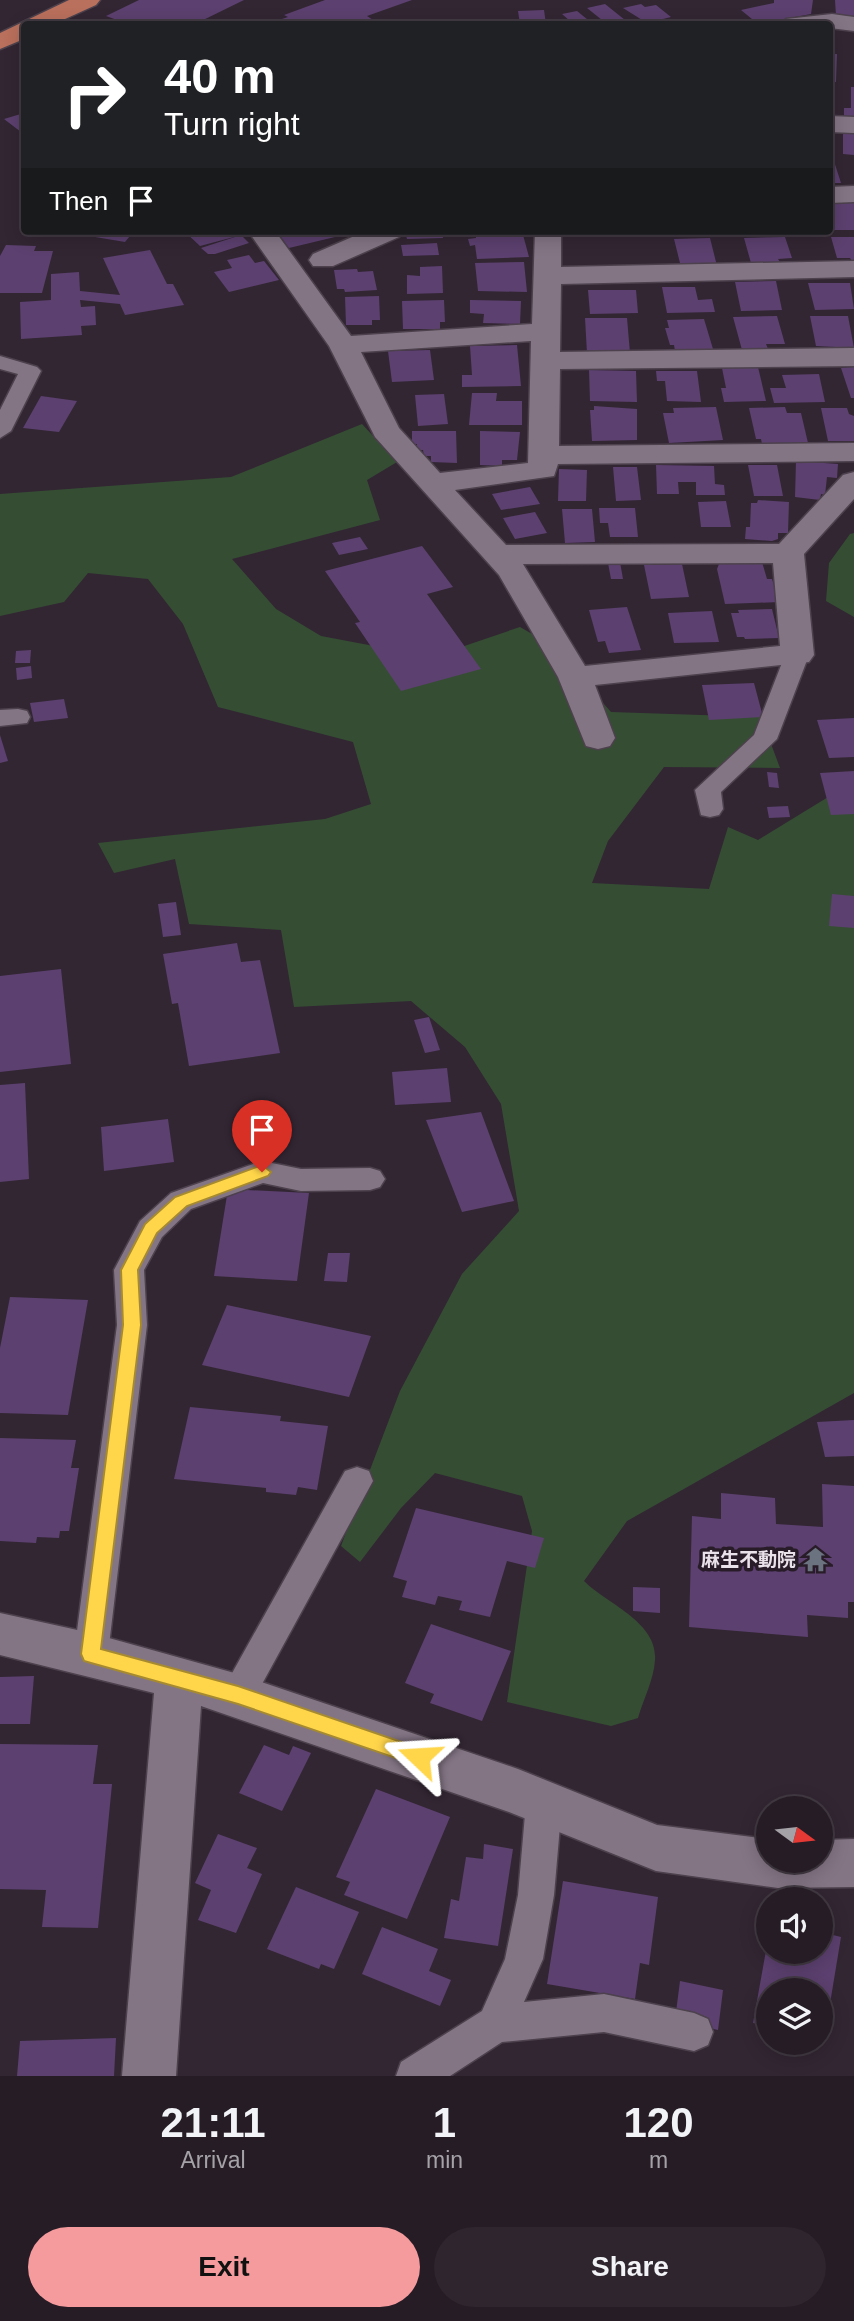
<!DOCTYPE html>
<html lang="en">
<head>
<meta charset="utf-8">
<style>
	:root { --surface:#261c26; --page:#2e252e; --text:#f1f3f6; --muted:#a4a1a7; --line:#423a43; --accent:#f59b9d }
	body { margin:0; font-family:Arial,"Noto Sans JP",sans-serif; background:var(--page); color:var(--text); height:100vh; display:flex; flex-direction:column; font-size:26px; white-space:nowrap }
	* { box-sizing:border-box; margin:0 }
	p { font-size:23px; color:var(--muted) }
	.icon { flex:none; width:38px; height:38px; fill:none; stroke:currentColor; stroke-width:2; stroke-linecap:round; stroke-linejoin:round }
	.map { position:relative; height:2076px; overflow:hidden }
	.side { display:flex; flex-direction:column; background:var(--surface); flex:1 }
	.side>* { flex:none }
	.banner { position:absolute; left:21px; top:21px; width:812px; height:214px; border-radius:7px; box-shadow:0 4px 18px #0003,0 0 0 2px var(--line); background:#202124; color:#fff; overflow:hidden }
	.needle { width:46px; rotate:105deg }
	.controls { position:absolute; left:756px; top:1796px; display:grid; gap:14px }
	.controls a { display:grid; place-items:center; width:77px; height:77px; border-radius:50%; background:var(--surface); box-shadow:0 4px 18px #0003,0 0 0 2px var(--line); font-size:35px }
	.pin { position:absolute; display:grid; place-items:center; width:60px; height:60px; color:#fff; margin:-72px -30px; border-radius:50% 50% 50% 0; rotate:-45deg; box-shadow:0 0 7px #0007 }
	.pin .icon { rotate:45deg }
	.me { position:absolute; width:77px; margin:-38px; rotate:290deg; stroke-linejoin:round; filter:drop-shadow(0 0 5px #0008) }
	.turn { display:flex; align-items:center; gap:24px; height:147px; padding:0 28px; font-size:32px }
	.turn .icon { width:91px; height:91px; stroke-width:2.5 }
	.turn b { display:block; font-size:49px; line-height:60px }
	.then { display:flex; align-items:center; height:66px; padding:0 28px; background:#0003; gap:14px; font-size:26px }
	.eta { display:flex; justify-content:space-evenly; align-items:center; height:119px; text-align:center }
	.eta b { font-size:42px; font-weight:700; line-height:49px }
	.cta { display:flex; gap:14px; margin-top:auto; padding:14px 28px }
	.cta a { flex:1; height:80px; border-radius:42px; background:var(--accent); color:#111; font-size:28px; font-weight:700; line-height:80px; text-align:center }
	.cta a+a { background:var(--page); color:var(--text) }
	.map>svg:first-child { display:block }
</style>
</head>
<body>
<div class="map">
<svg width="854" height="2076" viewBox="0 0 854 2076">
	<rect width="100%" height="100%" fill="#322633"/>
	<!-- green -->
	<path fill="#354e33" d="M362,424L397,462L367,480L380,520L232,559L276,609L321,636L432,657L520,627L553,646L611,712L761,717L780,768L664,767L608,841L592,883L709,889L728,827L758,840L838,791L854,792V1393L627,1521L584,1581C607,1604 658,1622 655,1660C654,1679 643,1700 638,1718L611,1726L507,1702L532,1531L522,1496L435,1473L401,1508L360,1562L341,1546L400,1391L462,1274L519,1211L501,1104L465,1047L411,1001L294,1007L281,930L189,924L175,859L114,873L98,843L325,819L371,804L353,742L218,707L183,624L148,579L88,573L64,602L0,616V494L231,477Z
		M854,533V617L826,601L829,563L850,534Z"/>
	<!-- building -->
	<path fill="#5c406f" d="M139,0H244L195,24H128L106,16Z
		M325,0H412L367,16L376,22L368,24H267L288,17L284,15Z
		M774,0H813L811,14L758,24L741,10L774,3Z
		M835,0H854V16H836Z
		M605,4L630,24H607L587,8Z
		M641,4L645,7L656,5L671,17L647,23L623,8Z
		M544,10L546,24H520L518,11Z
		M577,11L593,24H558L570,21L562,14Z
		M830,54H837L836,82H830Z
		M851,87H854V116H844V108H851Z
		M24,113V130L21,132L4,119Z
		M843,134H854V155L843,154Z
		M830,158H833L841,183H830Z
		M839,202H854V230H830V204Z
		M93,231H134L125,242L89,236Z
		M184,231H228L234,237L200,246Z
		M276,231H341V232L332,234L335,237L289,248Z
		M405,231H442L443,238L407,239Z
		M522,231L529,257L477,259L475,245L470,246L468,239L476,238L475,232Z
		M573,231H638V234L574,236Z
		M241,235L249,243L215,254H208L201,248Z
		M785,237L792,258L778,259L780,262L751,263L744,238Z
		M831,237H854V264L850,258H837Z
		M710,238L717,266L681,267L674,239Z
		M437,243L439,255L403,256L401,245Z
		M6,245L36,246L34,251H53L42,293H0V256Z
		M150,250L167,284H173L184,305L125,315L120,304L80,300L81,307L95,306L96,325L81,326L82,335L21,339L20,302L51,300V274L79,272L80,291L120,295L103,258Z
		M249,255L255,263L264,261L279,280L229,292L214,272L232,268L227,260Z
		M524,262L527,292L478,291L475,263Z
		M442,266L443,293L407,294V275L420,276V267Z
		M357,269L358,272L373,271L377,290L345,292L344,289H337L334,270Z
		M776,281L782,310L741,311L735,282Z
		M808,283H850L854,309L815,310Z
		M662,287H695L698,300L712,299L715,312L667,313Z
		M588,290H636L638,313L590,314Z
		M379,296L380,320H372V325H346L345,297Z
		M444,300L445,322H440V329H403L402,301Z
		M470,300L521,301L520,324L483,323L484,314L470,313Z
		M777,316L785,344H766L768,349L742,350L733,317Z
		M810,316H848L854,348L816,346Z
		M585,318H627L630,353H587Z
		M704,319L713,349L675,351L674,345H670L665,328H669L667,320Z
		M517,345L521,386L462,387V375H472L470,346Z
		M430,350L434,380L392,382L388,351Z
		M758,367L766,401L724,402L721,388H726L722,368Z
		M854,367V398H851L841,368Z
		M589,370L636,371L637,402L590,401Z
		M656,371H697L701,402L667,401L665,381H657Z
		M819,374L825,402L774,403L770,388H786L782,375Z
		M472,393H497L496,401H522V425H469Z
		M444,394L448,424L418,426L415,395Z
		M41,396L77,401L59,432L23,428Z
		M594,406L637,409V440L592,441L590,410H594Z
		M716,407L723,440L669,443L663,413H674L673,408Z
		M785,407L787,413H801L808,443L762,444L761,439H756L749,408Z
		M821,408H847L849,414L854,416V441H828Z
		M412,431H456L457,463L431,462V456H424L423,450H417V444H412Z
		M480,431L520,432L517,460H502V466L480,465Z
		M796,461L838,464L837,478L827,477L825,495L821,494L820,500L795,497Z
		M656,465L714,466L715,484L724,485L725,495H696V482H678L679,494H657Z
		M748,465H777L783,496H754Z
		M613,467H637L641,500L616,501Z
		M559,469L587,470L586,501H558Z
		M530,487L540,504L501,510L492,494Z
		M758,500L789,502L788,533H778V539L772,541L745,539L746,527H750L751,503H757Z
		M726,501L731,527H701L698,502Z
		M599,508H635L638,537H610L608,523H600Z
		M562,509H592L595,542L565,543Z
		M535,512L547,533L515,539L503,518Z
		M360,537L368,549L339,555L332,543Z
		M422,546L453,587L427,594L481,669L401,691L355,623L360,622L325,571Z
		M620,562L623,579H611L608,563Z
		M762,562L767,579H772L779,602L725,604L717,569L719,564Z
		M682,564L689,597L651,599L644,565Z
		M627,607L641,650L609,653L605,641L598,642L589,610Z
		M772,609L779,638L745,639L744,637H737L731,613H739L738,610Z
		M712,611L719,642L674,643L668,613Z
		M31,650L30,663H15L16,651Z
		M31,666L32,678L17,680L16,668Z
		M754,683L763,717L709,720L702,685Z
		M64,699L68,718L34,722L30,703Z
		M854,718V757L829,758L817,720Z
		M0,735L8,761L0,763Z
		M854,771V814L831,815L820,773Z
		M767,772L777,773L779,788L769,787Z
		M788,806L790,817L769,818L767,807Z
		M832,894L854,896V928L829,926Z
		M176,902L181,935L163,937L158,904Z
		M237,943L241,962L260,960L280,1053L189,1066L178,1003L172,1004L163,954Z
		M61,969L71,1064L0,1072V976Z
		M429,1017L440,1050L425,1053L414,1020Z
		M447,1068L451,1102L395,1105L392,1072Z
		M25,1083L29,1179L0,1182V1085Z
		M481,1112L514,1201L462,1212L426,1120Z
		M168,1119L174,1162L104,1171L101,1127Z
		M228,1189L309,1193L297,1281L214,1276Z
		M328,1253H350L347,1282L324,1281Z
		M10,1297L88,1300L68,1415L0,1413V1348Z
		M227,1305L371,1336L349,1397L202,1365Z
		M190,1407L281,1416L280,1421L328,1426L317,1490L298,1487L296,1495L266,1492V1488L174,1479Z
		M854,1420V1456L825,1457L817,1422Z
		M0,1438L76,1440L71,1468H79L69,1531H60L59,1538L37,1537L36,1543L0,1541Z
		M822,1484L854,1486V1602H848V1618L807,1615L808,1637L689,1627L692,1516L721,1519V1493L775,1498L776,1524L823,1527Z
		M416,1508L544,1538L535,1568L507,1561L490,1617L459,1610L462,1601L438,1596L435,1605L402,1597L407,1581L393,1577Z
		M633,1587L660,1588V1613L633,1611Z
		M431,1624L511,1651L482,1721L430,1703L434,1694L405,1683Z
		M34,1676L30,1724H0V1677Z
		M0,1744L98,1745L93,1784H112L98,1928L42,1927L46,1890L0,1889Z
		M264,1745L289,1755L293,1746L311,1753L282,1811L239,1793Z
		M376,1789L450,1817L407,1919L344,1895L350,1882L336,1877Z
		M218,1834L257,1848L247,1868L262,1874L236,1933L198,1920L211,1890L195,1883Z
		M484,1844L513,1849L498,1946L444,1938L451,1899L459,1901L466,1857L483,1859Z
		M563,1881L658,1897L649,1965L640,1963L635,1999L547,1984Z
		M296,1887L359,1912L334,1969L321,1964L319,1969L267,1949Z
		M382,1927L438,1949L429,1971L451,1980L440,2006L362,1974Z
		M821,1932L841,1937L824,2040L821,2039V1990H768V2026L753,2023L767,1945L768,1951H821Z
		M680,1981L723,1990L718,2030L675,2020Z
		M116,2038L114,2076H17L20,2041Z"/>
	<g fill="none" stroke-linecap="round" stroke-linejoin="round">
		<defs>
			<path id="service" d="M0,356L37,367L41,371L11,431L0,438V410L18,374L0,369Z
				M797,648L805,650L809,655L777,739L721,792L723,809L719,815L710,817L701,815L695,790L754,735L785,655L789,650Z
				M18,709L27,711L30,717L27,723L0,726V710Z
				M262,1161L301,1169L370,1168L380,1171L385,1179L380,1187L370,1190L301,1191L263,1183L191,1209L162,1237L144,1270L147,1325L108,1654L103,1665L91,1669L79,1665L74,1654L117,1325L114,1270L140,1221L171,1193Z
				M357,1467L369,1471L373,1481L250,1706L238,1711L226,1706L221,1695L226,1684L345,1471Z
				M544,1786L557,1791L562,1803L554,1895L543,1959L524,2002L604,1994L694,2013L708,2019L713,2032L708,2045L694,2051L604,2032L502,2042L450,2076H396L401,2062L482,2011L505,1959L518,1895L526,1803L531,1791Z"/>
			<path id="minor" d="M832,14L854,17V31L830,28V24H783L786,19Z
				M830,116L854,117V133L830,132Z
				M854,186V202L830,203V187Z
				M248,231H275L351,336L532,324L535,231H561V267L854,261V277L561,284L560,352L854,348V366L560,369L559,446L854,443V461L558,464L554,476L455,490L506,545L779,544L843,475L854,472V499L804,554L814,655L809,662L595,685L615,738L610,746L598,749L586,746L558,677L499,575L375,437L329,346ZM531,341L528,463L440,473L399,428L361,352ZM773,563L780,646L585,666L523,564Z
				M366,231H402L399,237L333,266H313L309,260L313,254Z
				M0,1613L91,1633L238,1674L518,1769L657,1825L768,1839V1860H821V1840L854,1839V1887L778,1888L656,1871L509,1812L201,1706L176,2076H122L154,1693L0,1655Z"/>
			<path id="primary" d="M69,0H100L96,5L54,24H24V39L0,49V33Z"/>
		</defs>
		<!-- service casing -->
		<use href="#service" stroke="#4c414c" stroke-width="3"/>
		<!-- minor casing -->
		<use href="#minor" stroke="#4c414c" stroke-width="3"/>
		<!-- primary casing -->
		<use href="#primary" stroke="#4c414c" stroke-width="3"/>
		<!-- service -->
		<use href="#service" fill="#847585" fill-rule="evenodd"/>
		<!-- minor -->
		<use href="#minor" fill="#847585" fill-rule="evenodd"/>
		<!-- primary -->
		<use href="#primary" fill="#b9705c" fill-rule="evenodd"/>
	</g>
	<!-- route -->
	<path fill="#ffd54a" stroke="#a68a30" stroke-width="2" d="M262,1165L271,1172L268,1176L187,1206L157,1233L138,1270L141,1325L101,1649L238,1686L419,1748L426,1751L429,1757L426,1763L419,1766L238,1704L91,1663L84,1661L81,1654L123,1325L121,1270L145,1224L175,1197Z"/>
	<!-- icons -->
	<defs>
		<symbol id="temple-bare" viewBox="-9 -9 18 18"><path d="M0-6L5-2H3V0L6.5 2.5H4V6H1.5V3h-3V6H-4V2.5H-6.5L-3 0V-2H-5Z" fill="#6b7280" stroke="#281c29" stroke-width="2.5" paint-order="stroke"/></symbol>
	</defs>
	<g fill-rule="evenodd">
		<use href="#temple-bare" x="798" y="1542" width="35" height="35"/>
	</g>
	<g text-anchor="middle" stroke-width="7" stroke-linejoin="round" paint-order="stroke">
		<!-- poi labels -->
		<g font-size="19" font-weight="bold" fill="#eae2eb" stroke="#281c29" text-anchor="end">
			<text x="796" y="1566">麻生不動院</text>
		</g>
	</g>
</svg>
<div class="controls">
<a><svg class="needle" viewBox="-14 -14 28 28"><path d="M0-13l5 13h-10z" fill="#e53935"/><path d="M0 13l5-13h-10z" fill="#a4a1a7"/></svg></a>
<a><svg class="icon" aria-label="sound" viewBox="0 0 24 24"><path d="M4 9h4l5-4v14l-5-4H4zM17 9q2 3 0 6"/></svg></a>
<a><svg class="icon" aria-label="layers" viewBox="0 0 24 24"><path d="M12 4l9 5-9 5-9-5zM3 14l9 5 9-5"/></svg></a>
</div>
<div class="pin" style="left:262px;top:1172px;background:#d93025"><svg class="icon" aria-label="arrive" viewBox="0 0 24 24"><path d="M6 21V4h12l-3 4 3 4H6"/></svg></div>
<svg class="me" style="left:419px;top:1757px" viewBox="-20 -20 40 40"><path d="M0-17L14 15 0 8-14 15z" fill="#ffd54a" stroke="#fff" stroke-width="4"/></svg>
<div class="banner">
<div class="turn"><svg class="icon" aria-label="right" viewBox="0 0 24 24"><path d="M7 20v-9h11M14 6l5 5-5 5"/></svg><div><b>40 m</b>Turn right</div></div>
<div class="then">Then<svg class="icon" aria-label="arrive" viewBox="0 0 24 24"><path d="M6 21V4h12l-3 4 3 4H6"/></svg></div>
</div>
</div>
<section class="side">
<div class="eta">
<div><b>21:11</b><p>Arrival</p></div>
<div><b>1</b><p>min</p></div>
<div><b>120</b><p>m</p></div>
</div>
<div class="cta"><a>Exit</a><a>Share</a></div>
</section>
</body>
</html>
